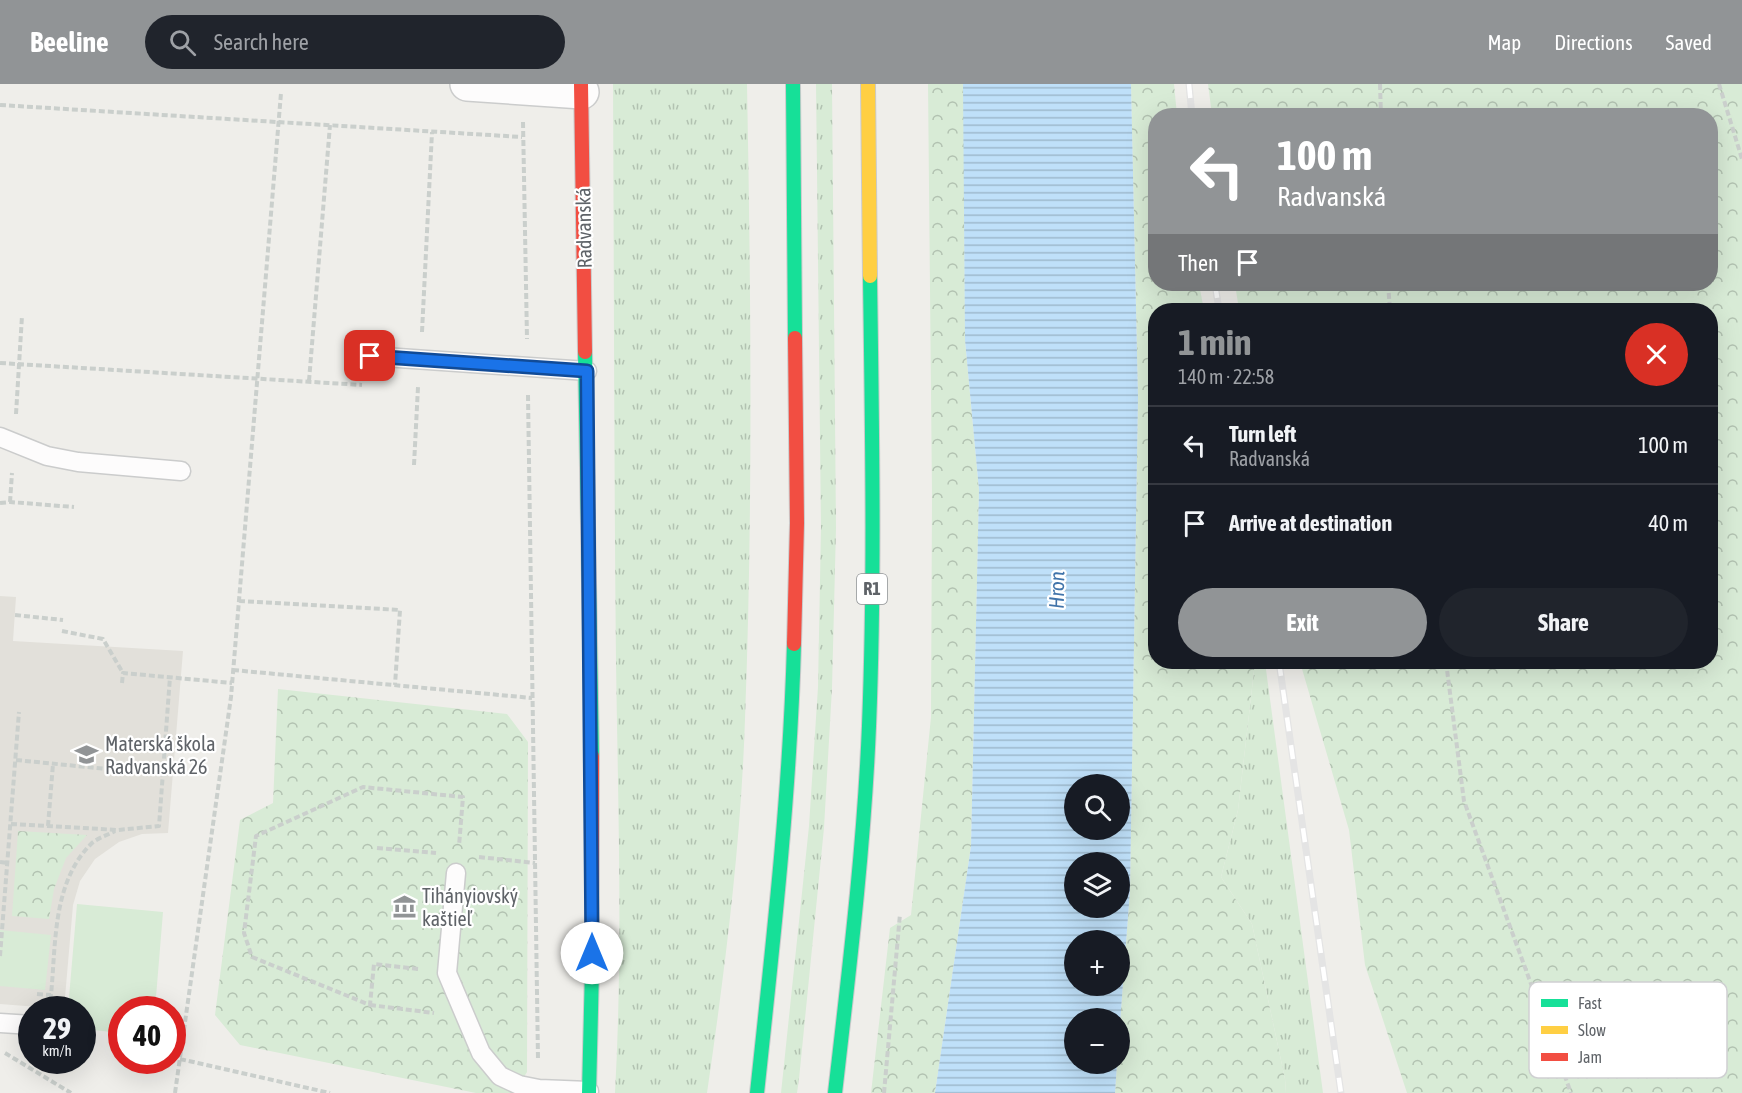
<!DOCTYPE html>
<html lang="en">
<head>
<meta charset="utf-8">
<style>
	:root { --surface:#171b24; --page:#20242c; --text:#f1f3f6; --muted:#9ea1a6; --line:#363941; --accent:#919496 }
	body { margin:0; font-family:"Asap Condensed",sans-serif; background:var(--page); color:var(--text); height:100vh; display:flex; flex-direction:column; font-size:22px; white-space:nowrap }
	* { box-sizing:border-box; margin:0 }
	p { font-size:20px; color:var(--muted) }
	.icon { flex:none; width:33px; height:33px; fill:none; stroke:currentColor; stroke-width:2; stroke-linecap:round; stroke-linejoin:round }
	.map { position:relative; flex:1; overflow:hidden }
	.side { position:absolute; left:1148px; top:219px; width:570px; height:366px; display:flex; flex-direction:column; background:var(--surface); border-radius:24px; box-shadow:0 6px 24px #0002 }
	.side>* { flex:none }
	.hud { position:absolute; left:1148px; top:24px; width:570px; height:183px; border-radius:24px; box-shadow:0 6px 24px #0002; background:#919496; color:#fff; overflow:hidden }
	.controls { position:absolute; left:1064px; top:690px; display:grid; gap:12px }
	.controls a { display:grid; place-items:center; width:66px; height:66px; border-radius:50%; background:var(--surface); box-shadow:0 6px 24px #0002; font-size:30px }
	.speed { position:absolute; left:18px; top:912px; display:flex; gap:12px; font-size:30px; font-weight:700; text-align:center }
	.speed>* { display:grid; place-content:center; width:78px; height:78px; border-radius:50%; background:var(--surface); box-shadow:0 6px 24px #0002; line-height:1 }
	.speed small { font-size:15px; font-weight:400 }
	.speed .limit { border:9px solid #d22; background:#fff; color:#111 }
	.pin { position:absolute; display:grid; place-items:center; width:51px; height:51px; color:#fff; margin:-26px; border-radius:12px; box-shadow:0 3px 9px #0006 }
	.me { position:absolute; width:66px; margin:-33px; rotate:0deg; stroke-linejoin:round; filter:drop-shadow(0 0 4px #0008) }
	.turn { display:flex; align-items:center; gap:21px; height:126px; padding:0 30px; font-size:27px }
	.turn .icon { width:78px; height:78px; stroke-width:2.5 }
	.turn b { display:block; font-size:42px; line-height:51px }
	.then { display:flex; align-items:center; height:57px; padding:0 30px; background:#0003; gap:12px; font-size:22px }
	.round { display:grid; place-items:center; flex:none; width:63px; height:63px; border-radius:32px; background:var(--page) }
	.overview { display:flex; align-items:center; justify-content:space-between; height:102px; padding:0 30px }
	h1 { font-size:36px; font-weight:700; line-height:45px; color:var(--accent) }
	.action { display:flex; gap:12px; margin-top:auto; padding:12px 30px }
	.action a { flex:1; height:69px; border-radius:36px; background:var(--accent); color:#fff; font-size:24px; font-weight:700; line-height:69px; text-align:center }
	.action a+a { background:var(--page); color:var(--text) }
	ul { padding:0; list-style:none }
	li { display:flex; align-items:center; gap:18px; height:78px; padding:0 30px; border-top:2px solid var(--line) }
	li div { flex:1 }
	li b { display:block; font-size:22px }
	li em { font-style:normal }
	header { display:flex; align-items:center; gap:36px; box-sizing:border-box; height:84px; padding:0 30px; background:var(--accent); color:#fff }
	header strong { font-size:28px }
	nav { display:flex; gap:33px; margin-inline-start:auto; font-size:21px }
	.search { width:420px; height:54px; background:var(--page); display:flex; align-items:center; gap:15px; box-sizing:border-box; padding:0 21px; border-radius:33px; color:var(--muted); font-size:22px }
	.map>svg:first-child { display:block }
</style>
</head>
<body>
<header>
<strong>Beeline</strong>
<div class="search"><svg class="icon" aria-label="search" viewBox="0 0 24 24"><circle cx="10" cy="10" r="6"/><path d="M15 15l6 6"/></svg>Search here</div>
<nav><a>Map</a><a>Directions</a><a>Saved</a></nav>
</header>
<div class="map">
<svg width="1742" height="1009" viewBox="0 0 1742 1009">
	<defs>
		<pattern id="grass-tufts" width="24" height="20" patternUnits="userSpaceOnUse" patternTransform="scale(1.5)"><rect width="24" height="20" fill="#d8ebd6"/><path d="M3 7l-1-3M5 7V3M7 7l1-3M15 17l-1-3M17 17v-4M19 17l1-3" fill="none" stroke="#b2c2b1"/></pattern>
		<pattern id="forest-crowns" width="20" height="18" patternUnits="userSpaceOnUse" patternTransform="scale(1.5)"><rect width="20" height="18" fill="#d8ebd6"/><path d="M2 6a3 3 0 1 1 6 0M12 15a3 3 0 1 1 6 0" fill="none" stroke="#b2c2b1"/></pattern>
		<pattern id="water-rules" width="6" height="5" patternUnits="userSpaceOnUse" patternTransform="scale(1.5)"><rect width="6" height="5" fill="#bfe0f9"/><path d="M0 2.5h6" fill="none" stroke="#9eb9cd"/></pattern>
	</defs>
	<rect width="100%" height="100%" fill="#efeeea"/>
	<!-- education -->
	<path fill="#e2e0da" d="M0,512L16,513L13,557L183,567L168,749L142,750L119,758L95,775L80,797L73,821L64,925L0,920Z"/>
	<!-- grass -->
	<path fill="url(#grass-tufts)" d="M613,0H747C751,212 753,423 745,635C741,760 725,885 707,1009H615C623,865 618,722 616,578C614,385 614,193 613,0Z
		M816,0H832L836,444L832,604L824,744L799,995L797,1009H781L809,742L818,603L821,443Z
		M1255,578H1265L1323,1009H1286L1285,995L1252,840L1221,793L1238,726Z"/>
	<!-- forest -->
	<path fill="url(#forest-crowns)" d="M928,0H964L965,256L979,406L971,762L935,1009H871L890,844L911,831L931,633L932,411Z
		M1131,0H1174L1177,31L1155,32V200H1199L1204,226H1155V578H1255L1238,726L1221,793L1252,840L1285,995L1286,1009H1115L1117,980H1119V953L1130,806L1138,313Z
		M1208,0H1742V1009H1407L1365,881L1349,746L1300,578H1710V226H1239L1235,200H1710V32L1212,31Z
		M278,605L507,630L528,658L527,988L514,1009H476L240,961L215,931L240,736L273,719Z
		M18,747L87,751L66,774L54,805L49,835L12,832Z"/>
	<!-- garden -->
	<path fill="#d8ebd6" d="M77,820L163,828L155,925L122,926L121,949L83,945L82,926L68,925Z
		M0,846L51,851L45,906L0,902Z"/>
	<!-- water -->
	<path fill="url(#water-rules)" fill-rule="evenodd" d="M963,0H1131L1138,313L1130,806L1119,953V934H1074V980H1117L1115,1009H935L971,762L979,406L965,256ZM1074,700H1119V746H1074ZM1074,778H1119V824H1074ZM1074,856H1119V902H1074Z"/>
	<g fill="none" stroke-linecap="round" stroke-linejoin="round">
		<defs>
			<path id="lane" d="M370,272L587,287
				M0,353L47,372L78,378L181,387
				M456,789L447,889L481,969L500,992L519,1001L539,1005L589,1007
				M0,939L32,941"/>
			<path id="street" d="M467,0L582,8"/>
			<path id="fast" d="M793,0L795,254
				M585,268L592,672
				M589,1009L592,885
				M757,1009C773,859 790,710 794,560
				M835,1009C849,887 864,765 869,642C875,492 872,342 870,192"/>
			<path id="slow" d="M868,0L870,192"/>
			<path id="jam" d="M581,0L585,268
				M794,560L797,439L795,254
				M592,672V885"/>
		</defs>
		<!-- lane casing -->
		<use href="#lane" stroke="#cbcccc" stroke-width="21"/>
		<!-- street casing -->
		<use href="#street" stroke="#cbcccc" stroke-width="36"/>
		<!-- fast casing -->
		<use href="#fast" stroke="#cacacb" stroke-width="16"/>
		<!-- slow casing -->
		<use href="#slow" stroke="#cacacb" stroke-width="16"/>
		<!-- jam casing -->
		<use href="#jam" stroke="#cacacb" stroke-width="16"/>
		<!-- path -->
		<path stroke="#cacfcc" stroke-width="4" stroke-dasharray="6 3" stroke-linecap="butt" d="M1380,0L1381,32
			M1719,0L1742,75
			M0,21L522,53
			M523,38L527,255
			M1388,200L1390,226
			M422,248L432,48
			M0,279L362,301
			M309,297L330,41
			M528,311L538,975
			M16,330L22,232
			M414,381L418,303
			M10,418L12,389
			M0,419L10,418L74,423
			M239,517L400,526L395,601
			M15,531L63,536
			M62,547L103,555L123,589
			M1446,578L1464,717L1571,1009
			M233,586L532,614
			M122,599L123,589L232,599
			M16,676L107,685
			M11,740L118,746L159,742L170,593
			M48,742L53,680
			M377,764L436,769
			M479,773L535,779
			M0,778L8,779
			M0,872L19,628
			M418,885L374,880L370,921L252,873L244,849L256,752L363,703L463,713L459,762
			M37,910L51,911C56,861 52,799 91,760C97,754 108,751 115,747
			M370,921L434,929
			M5,969L71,1009
			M180,975L330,1009
			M175,1009L231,613L281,9
			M884,1009L900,830"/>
		<!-- lane -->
		<use href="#lane" stroke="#fdfcfc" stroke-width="18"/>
		<!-- street -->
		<use href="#street" stroke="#fdfcfc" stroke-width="33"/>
		<!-- fast -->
		<use href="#fast" stroke="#16e098" stroke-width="14"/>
		<!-- slow -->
		<use href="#slow" stroke="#ffcf43" stroke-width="14"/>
		<!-- jam -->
		<use href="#jam" stroke="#f24e42" stroke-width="14"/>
		<defs>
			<path id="rail" d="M1189,0L1192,32
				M1215,200L1219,226
				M1279,578L1341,1009"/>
		</defs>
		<!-- rail casing -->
		<use href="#rail" stroke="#e4e4e4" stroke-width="7"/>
		<!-- rail -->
		<use href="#rail" stroke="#fff" stroke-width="4.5" stroke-dasharray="14" stroke-linecap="butt"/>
	</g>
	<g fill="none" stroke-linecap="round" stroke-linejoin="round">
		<defs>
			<path id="route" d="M370,272L587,287L592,869"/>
		</defs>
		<!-- route casing -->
		<use href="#route" stroke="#114b97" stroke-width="15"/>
		<!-- route -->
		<use href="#route" stroke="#1a73e8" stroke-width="10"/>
	</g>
	<!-- icons -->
	<defs>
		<symbol id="school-bare" viewBox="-9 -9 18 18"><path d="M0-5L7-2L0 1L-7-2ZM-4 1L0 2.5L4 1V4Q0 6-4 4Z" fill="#919496" stroke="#fff" stroke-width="2.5" paint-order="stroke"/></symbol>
		<symbol id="museum-bare" viewBox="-9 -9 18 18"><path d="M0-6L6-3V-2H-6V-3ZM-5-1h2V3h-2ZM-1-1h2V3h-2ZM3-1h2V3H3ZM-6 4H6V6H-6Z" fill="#919496" stroke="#fff" stroke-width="2.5" paint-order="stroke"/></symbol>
	</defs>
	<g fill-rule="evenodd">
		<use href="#school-bare" x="70" y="654" width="33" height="33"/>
		<use href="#museum-bare" x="388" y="806" width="33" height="33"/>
	</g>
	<g text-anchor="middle" stroke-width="4.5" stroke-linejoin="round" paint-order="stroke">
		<!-- shield labels -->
		<rect fill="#fff" stroke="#8f9295" stroke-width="1.5" x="857" y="490" width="30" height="30" rx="4.5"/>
		<g font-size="18" font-weight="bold" fill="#5f6368">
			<text x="872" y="511">R1</text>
		</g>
		<!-- street labels -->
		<g font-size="20" fill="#5f6368" stroke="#fff">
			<text transform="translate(584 144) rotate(-91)" y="7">Radvanská</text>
		</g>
		<!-- poi labels -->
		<g font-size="20" fill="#5f6368" stroke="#fff" text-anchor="start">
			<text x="105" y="667">Materská škola<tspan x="105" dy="23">Radvanská 26</tspan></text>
			<text x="422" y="819">Tihányiovský<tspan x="422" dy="23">kaštieľ</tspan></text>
		</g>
		<!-- water labels -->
		<g font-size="21" font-style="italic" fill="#4174aa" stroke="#fff">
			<text transform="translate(1057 506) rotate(-89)" y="7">Hron</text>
		</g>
	</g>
	<!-- legend -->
	<rect x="1529" y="898" width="198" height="96" rx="9" fill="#fff" stroke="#cfd0d2" stroke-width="1.5"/>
	<rect x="1541" y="915" width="27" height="8" fill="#16e098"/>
	<rect x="1541" y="942" width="27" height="8" fill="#ffcf43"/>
	<rect x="1541" y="969" width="27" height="8" fill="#f24e42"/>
	<g font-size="16" fill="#5f6368">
		<text x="1578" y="925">Fast</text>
		<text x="1578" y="952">Slow</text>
		<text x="1578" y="979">Jam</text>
	</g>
</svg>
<div class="controls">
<a><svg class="icon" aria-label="search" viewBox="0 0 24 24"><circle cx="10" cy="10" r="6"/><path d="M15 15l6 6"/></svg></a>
<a><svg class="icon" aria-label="layers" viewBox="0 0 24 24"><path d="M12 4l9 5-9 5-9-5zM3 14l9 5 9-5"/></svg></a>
<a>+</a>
<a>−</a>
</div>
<div class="speed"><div>29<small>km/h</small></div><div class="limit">40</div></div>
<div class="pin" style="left:370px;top:272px;background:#d93025"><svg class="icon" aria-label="arrive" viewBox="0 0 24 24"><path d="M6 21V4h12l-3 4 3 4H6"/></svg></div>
<svg class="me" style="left:592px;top:869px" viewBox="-20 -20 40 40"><circle r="19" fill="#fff"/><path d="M0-13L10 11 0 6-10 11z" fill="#1a73e8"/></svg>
<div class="hud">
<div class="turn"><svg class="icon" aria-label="left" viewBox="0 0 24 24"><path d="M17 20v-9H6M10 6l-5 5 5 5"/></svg><div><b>100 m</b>Radvanská</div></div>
<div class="then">Then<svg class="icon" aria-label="arrive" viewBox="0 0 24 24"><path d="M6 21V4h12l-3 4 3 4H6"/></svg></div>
</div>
<section class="side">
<div class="overview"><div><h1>1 min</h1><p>140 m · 22:58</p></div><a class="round" style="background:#d93025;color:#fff"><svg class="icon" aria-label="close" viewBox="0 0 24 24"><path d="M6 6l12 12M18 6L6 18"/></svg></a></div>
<ul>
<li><svg class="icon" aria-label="left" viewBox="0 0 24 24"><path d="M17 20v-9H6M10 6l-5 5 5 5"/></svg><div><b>Turn left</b><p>Radvanská</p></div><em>100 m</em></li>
<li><svg class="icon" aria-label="arrive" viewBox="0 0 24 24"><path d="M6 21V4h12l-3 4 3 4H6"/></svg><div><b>Arrive at destination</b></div><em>40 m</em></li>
</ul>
<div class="action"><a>Exit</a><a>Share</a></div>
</section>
</div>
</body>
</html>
